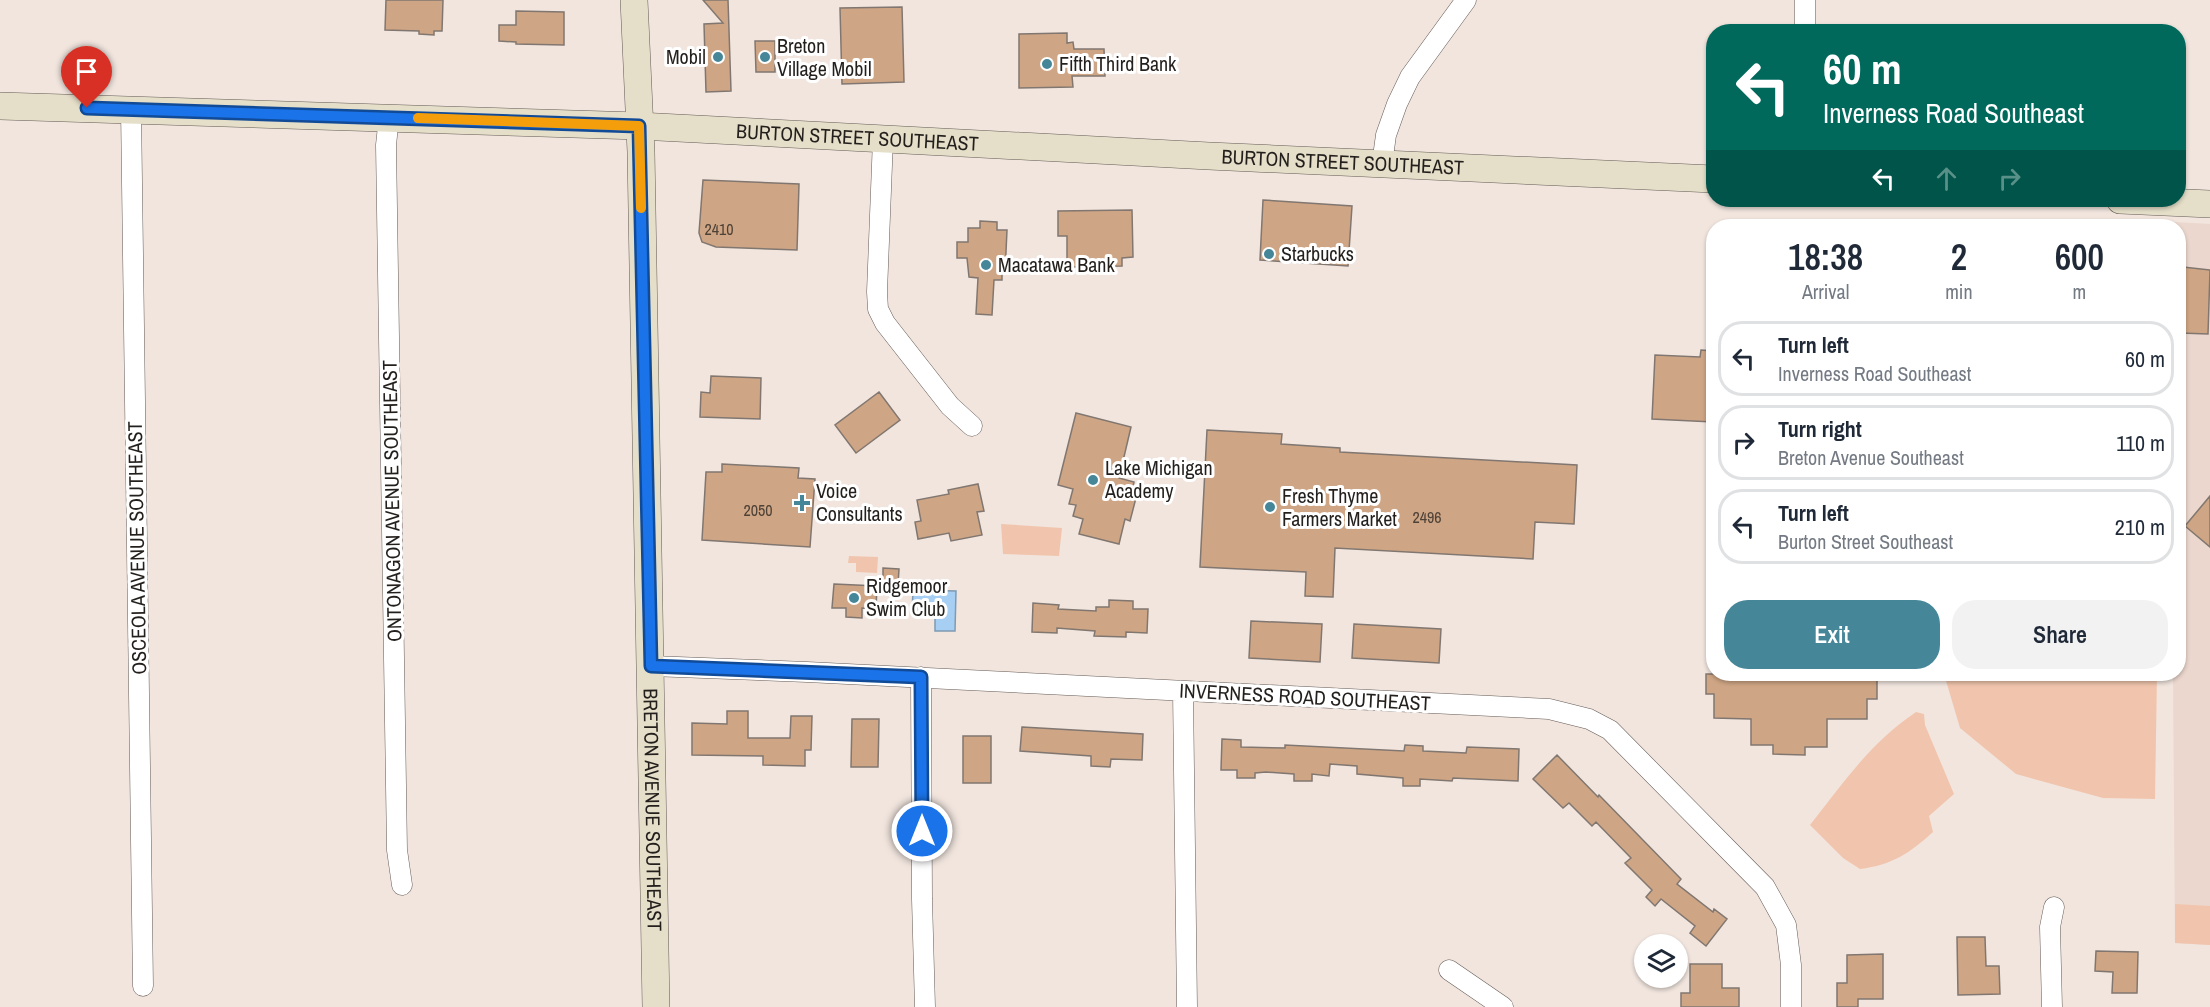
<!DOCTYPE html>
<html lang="en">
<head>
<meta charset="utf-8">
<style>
	:root { --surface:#fff; --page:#f2f2f3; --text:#1f2937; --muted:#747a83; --line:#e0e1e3; --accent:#458698 }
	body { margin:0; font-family:"Archivo Narrow",sans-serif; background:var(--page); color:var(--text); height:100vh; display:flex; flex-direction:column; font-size:22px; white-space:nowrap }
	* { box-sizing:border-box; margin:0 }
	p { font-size:20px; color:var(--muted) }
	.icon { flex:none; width:33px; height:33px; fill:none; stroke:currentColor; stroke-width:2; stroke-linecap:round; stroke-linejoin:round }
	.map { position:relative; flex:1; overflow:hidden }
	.side { position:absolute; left:1706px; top:219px; width:480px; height:462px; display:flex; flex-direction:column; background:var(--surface); border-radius:24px; box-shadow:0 2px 4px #0004 }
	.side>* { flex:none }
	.hud { position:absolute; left:1706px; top:24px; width:480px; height:183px; border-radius:24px; box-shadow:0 2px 4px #0004; background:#00695c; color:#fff; overflow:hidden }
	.controls { position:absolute; left:1634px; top:934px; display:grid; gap:12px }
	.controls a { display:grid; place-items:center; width:54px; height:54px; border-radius:50%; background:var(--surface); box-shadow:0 2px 4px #0004; font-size:30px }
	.pin { position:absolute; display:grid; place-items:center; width:51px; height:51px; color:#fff; margin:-62px -26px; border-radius:50% 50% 50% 0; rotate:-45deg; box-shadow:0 0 6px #0007 }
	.pin .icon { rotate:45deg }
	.me { position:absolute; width:66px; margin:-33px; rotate:0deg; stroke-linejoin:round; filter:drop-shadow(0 0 4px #0008) }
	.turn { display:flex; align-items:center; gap:21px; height:126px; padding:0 18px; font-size:27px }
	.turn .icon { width:78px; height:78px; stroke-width:2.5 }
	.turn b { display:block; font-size:42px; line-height:51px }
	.lanes { display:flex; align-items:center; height:57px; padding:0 18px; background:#0003; justify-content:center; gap:30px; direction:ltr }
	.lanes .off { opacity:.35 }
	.eta { display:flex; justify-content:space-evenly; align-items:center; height:102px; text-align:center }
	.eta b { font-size:36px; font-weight:600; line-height:42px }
	.primary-button { display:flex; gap:12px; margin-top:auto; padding:12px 18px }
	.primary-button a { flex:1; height:69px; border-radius:24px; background:var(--accent); color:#fff; font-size:24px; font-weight:600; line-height:69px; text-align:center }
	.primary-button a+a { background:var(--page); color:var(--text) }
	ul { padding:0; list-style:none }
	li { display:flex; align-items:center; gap:18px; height:75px; margin:0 12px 9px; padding:0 6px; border:3px solid var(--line); border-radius:24px }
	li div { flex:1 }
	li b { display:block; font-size:22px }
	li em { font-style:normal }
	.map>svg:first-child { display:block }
</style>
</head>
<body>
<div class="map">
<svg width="2210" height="1007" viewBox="0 0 2210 1007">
	<rect width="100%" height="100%" fill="#f1e5de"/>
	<!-- built -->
	<path fill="#ebd7cd" d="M2174,222L2210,224V945L2175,943L2173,674H2178V226H2174Z"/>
	<!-- green -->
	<path fill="#f1c5ad" d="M1001,524L1062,528L1059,556L1003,554Z
		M849,556L878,557L877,573L856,572V563H848Z
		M1944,674H2157L2155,799L2103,798L2016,774L1960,728Z
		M1916,712L1924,714L1925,725L1954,794L1929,816L1933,832C1910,853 1892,865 1860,869L1843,858L1810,825C1844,782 1870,743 1916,712Z
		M2175,904L2210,906V945L2175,943Z"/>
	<!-- water -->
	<path fill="#a6cff3" stroke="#7f9ab2" stroke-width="1.5" d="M913,590L956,591L955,631H935V610L912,614Z"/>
	<!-- building -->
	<path fill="#cfa685" stroke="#817770" stroke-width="1.5" d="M386,0H443L442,31H434V35L419,34V31L385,30Z
		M703,0H728L731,91L706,92L704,24L723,23Z
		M902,7L904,82L842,84L840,8Z
		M516,11L564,12V45L516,44V42L499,41V25H516Z
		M1067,33V43L1073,42L1074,49H1104L1105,76H1072L1073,87L1019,88V34Z
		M755,41H775V72H756Z
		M703,180L799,184L797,250L716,247L702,242L699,233Z
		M1263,200L1352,206L1348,266L1260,260Z
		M1132,210L1133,257L1122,258V266L1067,267V236H1058V211Z
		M980,221L997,222V230H1007L1005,273H1002V280H994L992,315L976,314L978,278L969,277L967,258H957V242H968V228H980Z
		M2183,267L2210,270L2208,334L2180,333Z
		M1701,350L1713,351V422L1652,419L1655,355L1700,357Z
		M711,376L761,378L760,419L700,417L701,392L710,393Z
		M879,392L900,420L856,453L835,425Z
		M1076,413L1131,427L1119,478L1134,482L1132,493L1137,494L1130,521L1125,519L1119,544L1079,534L1083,519L1073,516L1076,505L1069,504L1073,489L1058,485Z
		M1207,430L1282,434L1281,444L1340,448V452L1577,465L1574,524L1535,522L1533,559L1335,548L1333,597L1305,596L1306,572L1200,567Z
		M722,464L799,468L798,478L815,479L810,547L702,540L706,472H722Z
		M978,484L984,511L977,512L982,535L951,541L949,533L918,539L915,522L921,521L917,500L949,494L948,490Z
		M2210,496V547L2185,526Z
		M883,568L899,569L898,585L883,584Z
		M834,584L877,586L876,609L862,608V618L846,617V608H832Z
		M1109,600L1133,601V609H1148L1147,633L1126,632V637L1094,636L1095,631L1057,628V633L1032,632L1033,603L1059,605L1058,609L1096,611V607H1109Z
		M1251,621L1322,624L1320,662L1249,658Z
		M1354,624L1441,629L1439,663L1352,658Z
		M1706,674H1877V699H1867V719H1827V747H1805V755L1773,754V745H1751V719L1714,718V694H1706Z
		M727,711H748V738H790L791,716H812L811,750H805V766L763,765V756L692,755V723L727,724Z
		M852,719H879L878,767H851Z
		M1022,727L1143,734L1142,760L1111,759L1110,767L1091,766V756L1020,751Z
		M963,736H991V783H963Z
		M1222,739L1241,740V747L1285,748V745L1404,751L1405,745L1423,746V751L1466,753L1467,747L1519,749L1518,781L1453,778L1452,781L1420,779V786H1403V778L1357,774V766L1330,764L1329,776L1312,774V781H1294V774L1266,772L1255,773V778H1237V770H1221Z
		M1557,755L1598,797L1599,795L1681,879L1677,884L1713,912L1714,909L1727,919L1706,946L1690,933L1695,926L1661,899L1655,906L1646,897L1652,890L1625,863L1631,858L1596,822L1592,826L1569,803L1563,808L1533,779Z
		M1957,937H1985L1986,966H1999L2000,994L1958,995Z
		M2096,951L2138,952L2137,993H2112L2113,972L2095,971Z
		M1883,954V999H1858V1007H1837V983H1847V955Z
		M1690,964H1722V988H1739V1007H1681V993H1690Z"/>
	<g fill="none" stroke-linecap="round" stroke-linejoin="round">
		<defs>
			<path id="street" d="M1805,32V0
				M131,109L143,986
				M389,117L386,145L397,850L402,885
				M883,139L877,292L878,309L885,323L950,406L972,426
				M1382,164L1386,135L1397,104L1410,77L1466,0
				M651,666L807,672L1549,709L1589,719L1610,730L1765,887L1786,925L1791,965V1007
				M921,677L922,899L925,1007
				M1183,691L1187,1007
				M1449,970L1503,1007
				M2052,1007L2050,927L2054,907"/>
			<g id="secondary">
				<path id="s1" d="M634,0L641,152L656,1007"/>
				<path id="s2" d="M0,106L639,126L1209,156L1713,179"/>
				<path d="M2120,200L2210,204"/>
			</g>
		</defs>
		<!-- street casing -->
		<use href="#street" stroke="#655b56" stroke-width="21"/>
		<!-- secondary casing -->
		<use href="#secondary" stroke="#655b56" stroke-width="28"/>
		<!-- street -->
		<use href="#street" stroke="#fff" stroke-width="20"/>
		<!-- secondary -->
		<use href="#secondary" stroke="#e5dfc9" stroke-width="27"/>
	</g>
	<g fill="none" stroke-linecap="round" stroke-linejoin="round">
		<defs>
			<path id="route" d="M87,108L639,126L651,666L921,677L922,831"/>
		</defs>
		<!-- route casing -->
		<use href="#route" stroke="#114b97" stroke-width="15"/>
		<!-- route -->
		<use href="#route" stroke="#1a73e8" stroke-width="10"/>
		<!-- slow -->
		<path stroke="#f59e0b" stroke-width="10" d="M418,118L639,126L641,208"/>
	</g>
	<!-- markers -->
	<g fill="#458698" stroke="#fff" stroke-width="2">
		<circle cx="718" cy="57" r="6"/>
		<circle cx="765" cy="57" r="6"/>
		<circle cx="1047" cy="64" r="6"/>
		<circle cx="1269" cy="254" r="6"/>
		<circle cx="986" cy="265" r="6"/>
		<circle cx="1093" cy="480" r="6"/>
		<path d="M799 494h6v6h6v6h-6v6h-6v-6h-6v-6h6z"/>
		<circle cx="1270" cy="507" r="6"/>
		<circle cx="854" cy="598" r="6"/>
	</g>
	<g text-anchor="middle" stroke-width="6" stroke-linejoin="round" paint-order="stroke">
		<!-- number labels -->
		<g font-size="16" fill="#4e4136">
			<text x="719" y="235">2410</text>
			<text x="758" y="516">2050</text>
			<text x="1427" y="523">2496</text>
		</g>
		<!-- poi labels -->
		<g font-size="20" fill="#231f1c" stroke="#fff" text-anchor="start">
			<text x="777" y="53">Breton<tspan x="777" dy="23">Village Mobil</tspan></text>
			<text x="706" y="64" text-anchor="end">Mobil</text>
			<text x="1059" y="71">Fifth Third Bank</text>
			<text x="1281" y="261">Starbucks</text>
			<text x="998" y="272">Macatawa Bank</text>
			<text x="1105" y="475">Lake Michigan<tspan x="1105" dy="23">Academy</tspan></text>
			<text x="816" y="498">Voice<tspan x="816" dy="23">Consultants</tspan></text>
			<text x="1282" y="503">Fresh Thyme<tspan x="1282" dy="23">Farmers Market</tspan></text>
			<text x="866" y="593">Ridgemoor<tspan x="866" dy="23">Swim Club</tspan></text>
		</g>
		<!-- street labels -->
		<g font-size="20" fill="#231f1c" stroke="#fff">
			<text dy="7" stroke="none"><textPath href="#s2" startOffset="858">BURTON STREET SOUTHEAST</textPath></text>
			<text dy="7" stroke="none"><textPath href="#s2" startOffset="1344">BURTON STREET SOUTHEAST</textPath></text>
			<text transform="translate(392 501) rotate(-91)" y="7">ONTONAGON AVENUE SOUTHEAST</text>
			<text transform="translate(137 548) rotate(-91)" y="7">OSCEOLA AVENUE SOUTHEAST</text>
			<text transform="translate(1305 697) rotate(3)" y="7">INVERNESS ROAD SOUTHEAST</text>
			<text dy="7" stroke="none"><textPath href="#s1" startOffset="810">BRETON AVENUE SOUTHEAST</textPath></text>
		</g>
	</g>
</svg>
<div class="controls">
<a><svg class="icon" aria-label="layers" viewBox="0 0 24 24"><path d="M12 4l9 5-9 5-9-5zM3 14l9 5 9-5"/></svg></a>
</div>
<div class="pin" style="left:87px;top:108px;background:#d93025"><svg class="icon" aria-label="arrive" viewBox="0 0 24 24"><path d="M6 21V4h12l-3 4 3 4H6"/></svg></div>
<svg class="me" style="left:922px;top:831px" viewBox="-20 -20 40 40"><circle r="17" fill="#1a73e8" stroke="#fff" stroke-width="3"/><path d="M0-11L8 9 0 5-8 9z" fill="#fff"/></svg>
<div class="hud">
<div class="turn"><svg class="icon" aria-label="left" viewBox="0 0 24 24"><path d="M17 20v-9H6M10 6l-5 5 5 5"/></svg><div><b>60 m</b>Inverness Road Southeast</div></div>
<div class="lanes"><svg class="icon" aria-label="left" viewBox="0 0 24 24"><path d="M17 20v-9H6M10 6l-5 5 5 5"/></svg><svg class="icon off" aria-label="ahead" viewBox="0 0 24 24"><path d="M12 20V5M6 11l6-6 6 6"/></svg><svg class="icon off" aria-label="right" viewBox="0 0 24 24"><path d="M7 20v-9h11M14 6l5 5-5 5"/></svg></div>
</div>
<section class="side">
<div class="eta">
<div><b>18:38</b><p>Arrival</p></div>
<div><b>2</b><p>min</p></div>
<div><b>600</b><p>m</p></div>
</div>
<ul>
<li><svg class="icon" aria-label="left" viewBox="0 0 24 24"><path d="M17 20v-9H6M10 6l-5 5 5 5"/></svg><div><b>Turn left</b><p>Inverness Road Southeast</p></div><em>60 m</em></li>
<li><svg class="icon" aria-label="right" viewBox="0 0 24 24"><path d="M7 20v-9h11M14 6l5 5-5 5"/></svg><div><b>Turn right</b><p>Breton Avenue Southeast</p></div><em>110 m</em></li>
<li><svg class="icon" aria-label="left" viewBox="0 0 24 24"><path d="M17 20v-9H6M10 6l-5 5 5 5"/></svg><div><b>Turn left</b><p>Burton Street Southeast</p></div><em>210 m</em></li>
</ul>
<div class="primary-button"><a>Exit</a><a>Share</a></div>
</section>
</div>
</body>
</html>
